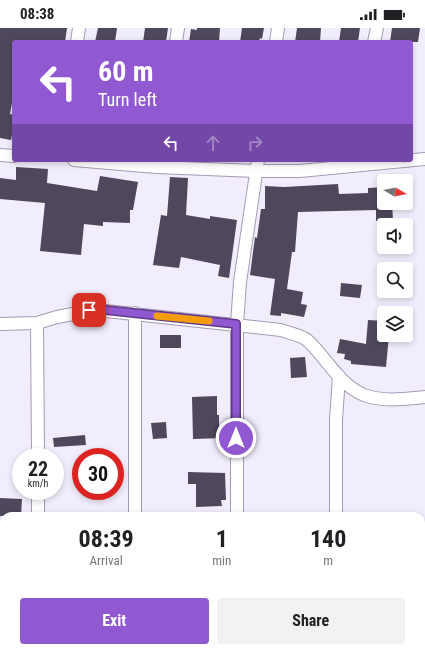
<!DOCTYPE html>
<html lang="en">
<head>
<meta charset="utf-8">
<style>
	:root { --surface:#fff; --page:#f2f2f2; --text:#202124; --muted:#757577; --accent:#9059d1 }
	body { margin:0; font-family:"Roboto Condensed",sans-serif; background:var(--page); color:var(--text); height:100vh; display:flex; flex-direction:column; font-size:15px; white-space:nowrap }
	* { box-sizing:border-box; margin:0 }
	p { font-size:13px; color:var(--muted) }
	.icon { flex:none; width:22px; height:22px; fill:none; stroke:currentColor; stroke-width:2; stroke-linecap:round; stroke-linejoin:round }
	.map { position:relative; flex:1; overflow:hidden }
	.drawer { position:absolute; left:0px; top:484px; width:425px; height:140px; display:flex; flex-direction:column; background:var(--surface); border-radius:12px 12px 0 0; box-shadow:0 2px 6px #0003 }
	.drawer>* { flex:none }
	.hud { position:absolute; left:12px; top:12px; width:401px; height:122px; border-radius:4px; box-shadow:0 2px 6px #0003; background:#9059d1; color:#fff; overflow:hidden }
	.needle { width:26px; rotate:99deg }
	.fabs { position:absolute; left:377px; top:146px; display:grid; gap:8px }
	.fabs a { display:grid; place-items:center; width:36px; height:36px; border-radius:4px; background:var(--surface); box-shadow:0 2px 6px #0003; font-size:20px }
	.speed { position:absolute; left:12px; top:420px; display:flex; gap:8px; font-size:20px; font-weight:700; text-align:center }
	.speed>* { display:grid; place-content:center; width:52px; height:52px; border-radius:50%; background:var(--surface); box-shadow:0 2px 6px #0003; line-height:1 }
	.speed small { font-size:10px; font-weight:400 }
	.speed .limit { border:6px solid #d22; background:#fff; color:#111 }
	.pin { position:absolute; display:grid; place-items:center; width:34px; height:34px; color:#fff; margin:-17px; border-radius:8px; box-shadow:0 2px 6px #0006 }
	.me { position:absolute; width:44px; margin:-22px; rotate:0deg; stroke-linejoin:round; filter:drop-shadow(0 0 3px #0008) }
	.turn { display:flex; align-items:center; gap:14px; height:84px; padding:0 20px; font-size:18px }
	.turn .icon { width:52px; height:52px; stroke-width:2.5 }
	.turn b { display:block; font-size:28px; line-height:34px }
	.lanes { display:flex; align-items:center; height:38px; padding:0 20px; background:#0003; justify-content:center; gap:20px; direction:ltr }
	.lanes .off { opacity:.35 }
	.eta { display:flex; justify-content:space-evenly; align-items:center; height:68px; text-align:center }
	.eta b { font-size:24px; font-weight:700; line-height:28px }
	.button { display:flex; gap:8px; margin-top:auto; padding:8px 20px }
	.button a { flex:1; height:46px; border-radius:4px; background:var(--accent); color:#fff; font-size:16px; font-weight:700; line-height:46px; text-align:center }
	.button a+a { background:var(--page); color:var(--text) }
	.status { display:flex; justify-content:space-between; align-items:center; height:28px; padding:0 20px; background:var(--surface); direction:ltr }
	.status svg { height:11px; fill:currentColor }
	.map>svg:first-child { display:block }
</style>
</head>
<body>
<div class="status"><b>08:38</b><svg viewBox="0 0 49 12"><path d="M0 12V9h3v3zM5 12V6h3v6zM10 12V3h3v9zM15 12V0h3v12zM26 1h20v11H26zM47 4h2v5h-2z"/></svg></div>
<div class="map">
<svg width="425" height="624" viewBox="0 0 425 624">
	<rect width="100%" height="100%" fill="#f2edfc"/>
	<!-- building -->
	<path fill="#4f475b" d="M0,0H67L65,14H14V64L10,86L14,87V96L11,112L0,110Z
		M98,0H117L115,14H95Z
		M145,0H168L166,14H143Z
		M197,0H220L219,14H189L191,1L197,2Z
		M242,0H264L262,11L260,10L259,14H240Z
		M297,0H321L320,14H295Z
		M341,0H360L358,14H339Z
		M392,0H420L418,14H390Z
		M16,139L48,141L47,155L97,163L100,148L138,154L133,182H130V195L103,194V198L84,196L81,227L40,223L45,175L0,171V150L16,152Z
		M170,149L188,150L186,187L210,191V188L237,192L229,250L218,248L220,237L181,229L179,240L153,237L161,187L167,188Z
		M338,156L339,166L368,165V160L384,159V175H392L393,192L376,193V182L298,184L295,224H292L287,261L303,264L301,276L307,277L304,289L281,285V288L270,287L275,251L250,247L255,209L257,210L261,181H265V158L284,159Z
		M341,255L362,257L360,270L340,268Z
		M368,292L384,293V307H389L386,339L351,336V333L344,331L345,326L337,325L340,311L366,316Z
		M160,307H181V320H160Z
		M305,329L307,349L291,350L290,330Z
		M217,368V387H219V400H223V410L193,411L192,369Z
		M166,394L167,410L153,411L151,395Z
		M85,407L86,417L54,419L53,410Z
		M188,444L225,445L226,472H221L222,478L196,479V456H188Z
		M0,470L22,471L21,488H0Z"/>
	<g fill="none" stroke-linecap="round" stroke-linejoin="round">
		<defs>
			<path id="street" d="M77,14L79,0
				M176,14L178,0
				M276,14L278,0
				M374,14L377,0
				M0,127L14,128
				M74,132L156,139L257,143H300L425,131
				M37,295L38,429
				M0,296L37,295L57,289L89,283H106L281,302C289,305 301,307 307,312C326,329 339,357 364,367C383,374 405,371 425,369
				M38,463V488
				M135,488V285
				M237,488V296L240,254L258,132
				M336,488V392L339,348
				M39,620V624
				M136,620V624
				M336,620V624
				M236,624V620"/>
		</defs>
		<!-- street casing -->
		<use href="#street" stroke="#a49bb3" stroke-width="14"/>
		<!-- street -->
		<use href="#street" stroke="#fff" stroke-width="12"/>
	</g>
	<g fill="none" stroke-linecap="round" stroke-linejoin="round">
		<defs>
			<path id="route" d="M89,282H106L236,296V410"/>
		</defs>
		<!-- route casing -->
		<use href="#route" stroke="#5e3a88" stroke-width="10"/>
		<!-- route -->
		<use href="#route" stroke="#9059d1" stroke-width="7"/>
		<!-- slow -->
		<path stroke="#f59e0b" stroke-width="7" d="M157,288L209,293"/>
	</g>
</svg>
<div class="fabs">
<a><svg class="needle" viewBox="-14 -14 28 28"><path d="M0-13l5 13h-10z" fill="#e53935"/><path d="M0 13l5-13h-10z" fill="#757577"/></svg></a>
<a><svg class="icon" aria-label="sound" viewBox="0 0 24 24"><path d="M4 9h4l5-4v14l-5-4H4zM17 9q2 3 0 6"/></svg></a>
<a><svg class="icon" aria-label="search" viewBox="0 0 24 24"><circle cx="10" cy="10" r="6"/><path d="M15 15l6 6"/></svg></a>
<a><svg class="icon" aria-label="layers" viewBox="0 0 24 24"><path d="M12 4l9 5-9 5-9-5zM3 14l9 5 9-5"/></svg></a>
</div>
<div class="speed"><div>22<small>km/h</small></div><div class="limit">30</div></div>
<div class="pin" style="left:89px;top:282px;background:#d93025"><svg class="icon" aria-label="arrive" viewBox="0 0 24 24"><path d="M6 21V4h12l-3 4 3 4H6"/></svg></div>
<svg class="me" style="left:236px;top:410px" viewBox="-20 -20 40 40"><circle r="17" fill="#9059d1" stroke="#fff" stroke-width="3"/><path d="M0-11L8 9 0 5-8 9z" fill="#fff"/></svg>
<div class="hud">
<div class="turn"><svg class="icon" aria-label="left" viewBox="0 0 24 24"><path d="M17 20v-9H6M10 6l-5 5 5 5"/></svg><div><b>60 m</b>Turn left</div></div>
<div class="lanes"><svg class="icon" aria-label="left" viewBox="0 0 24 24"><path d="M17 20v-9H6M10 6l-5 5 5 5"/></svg><svg class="icon off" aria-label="ahead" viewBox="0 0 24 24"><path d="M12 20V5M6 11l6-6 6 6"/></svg><svg class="icon off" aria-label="right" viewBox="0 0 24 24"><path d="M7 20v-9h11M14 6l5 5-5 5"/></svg></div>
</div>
<section class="drawer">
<div class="eta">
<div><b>08:39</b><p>Arrival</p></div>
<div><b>1</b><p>min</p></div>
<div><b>140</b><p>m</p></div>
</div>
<div class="button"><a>Exit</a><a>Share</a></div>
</section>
</div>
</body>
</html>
